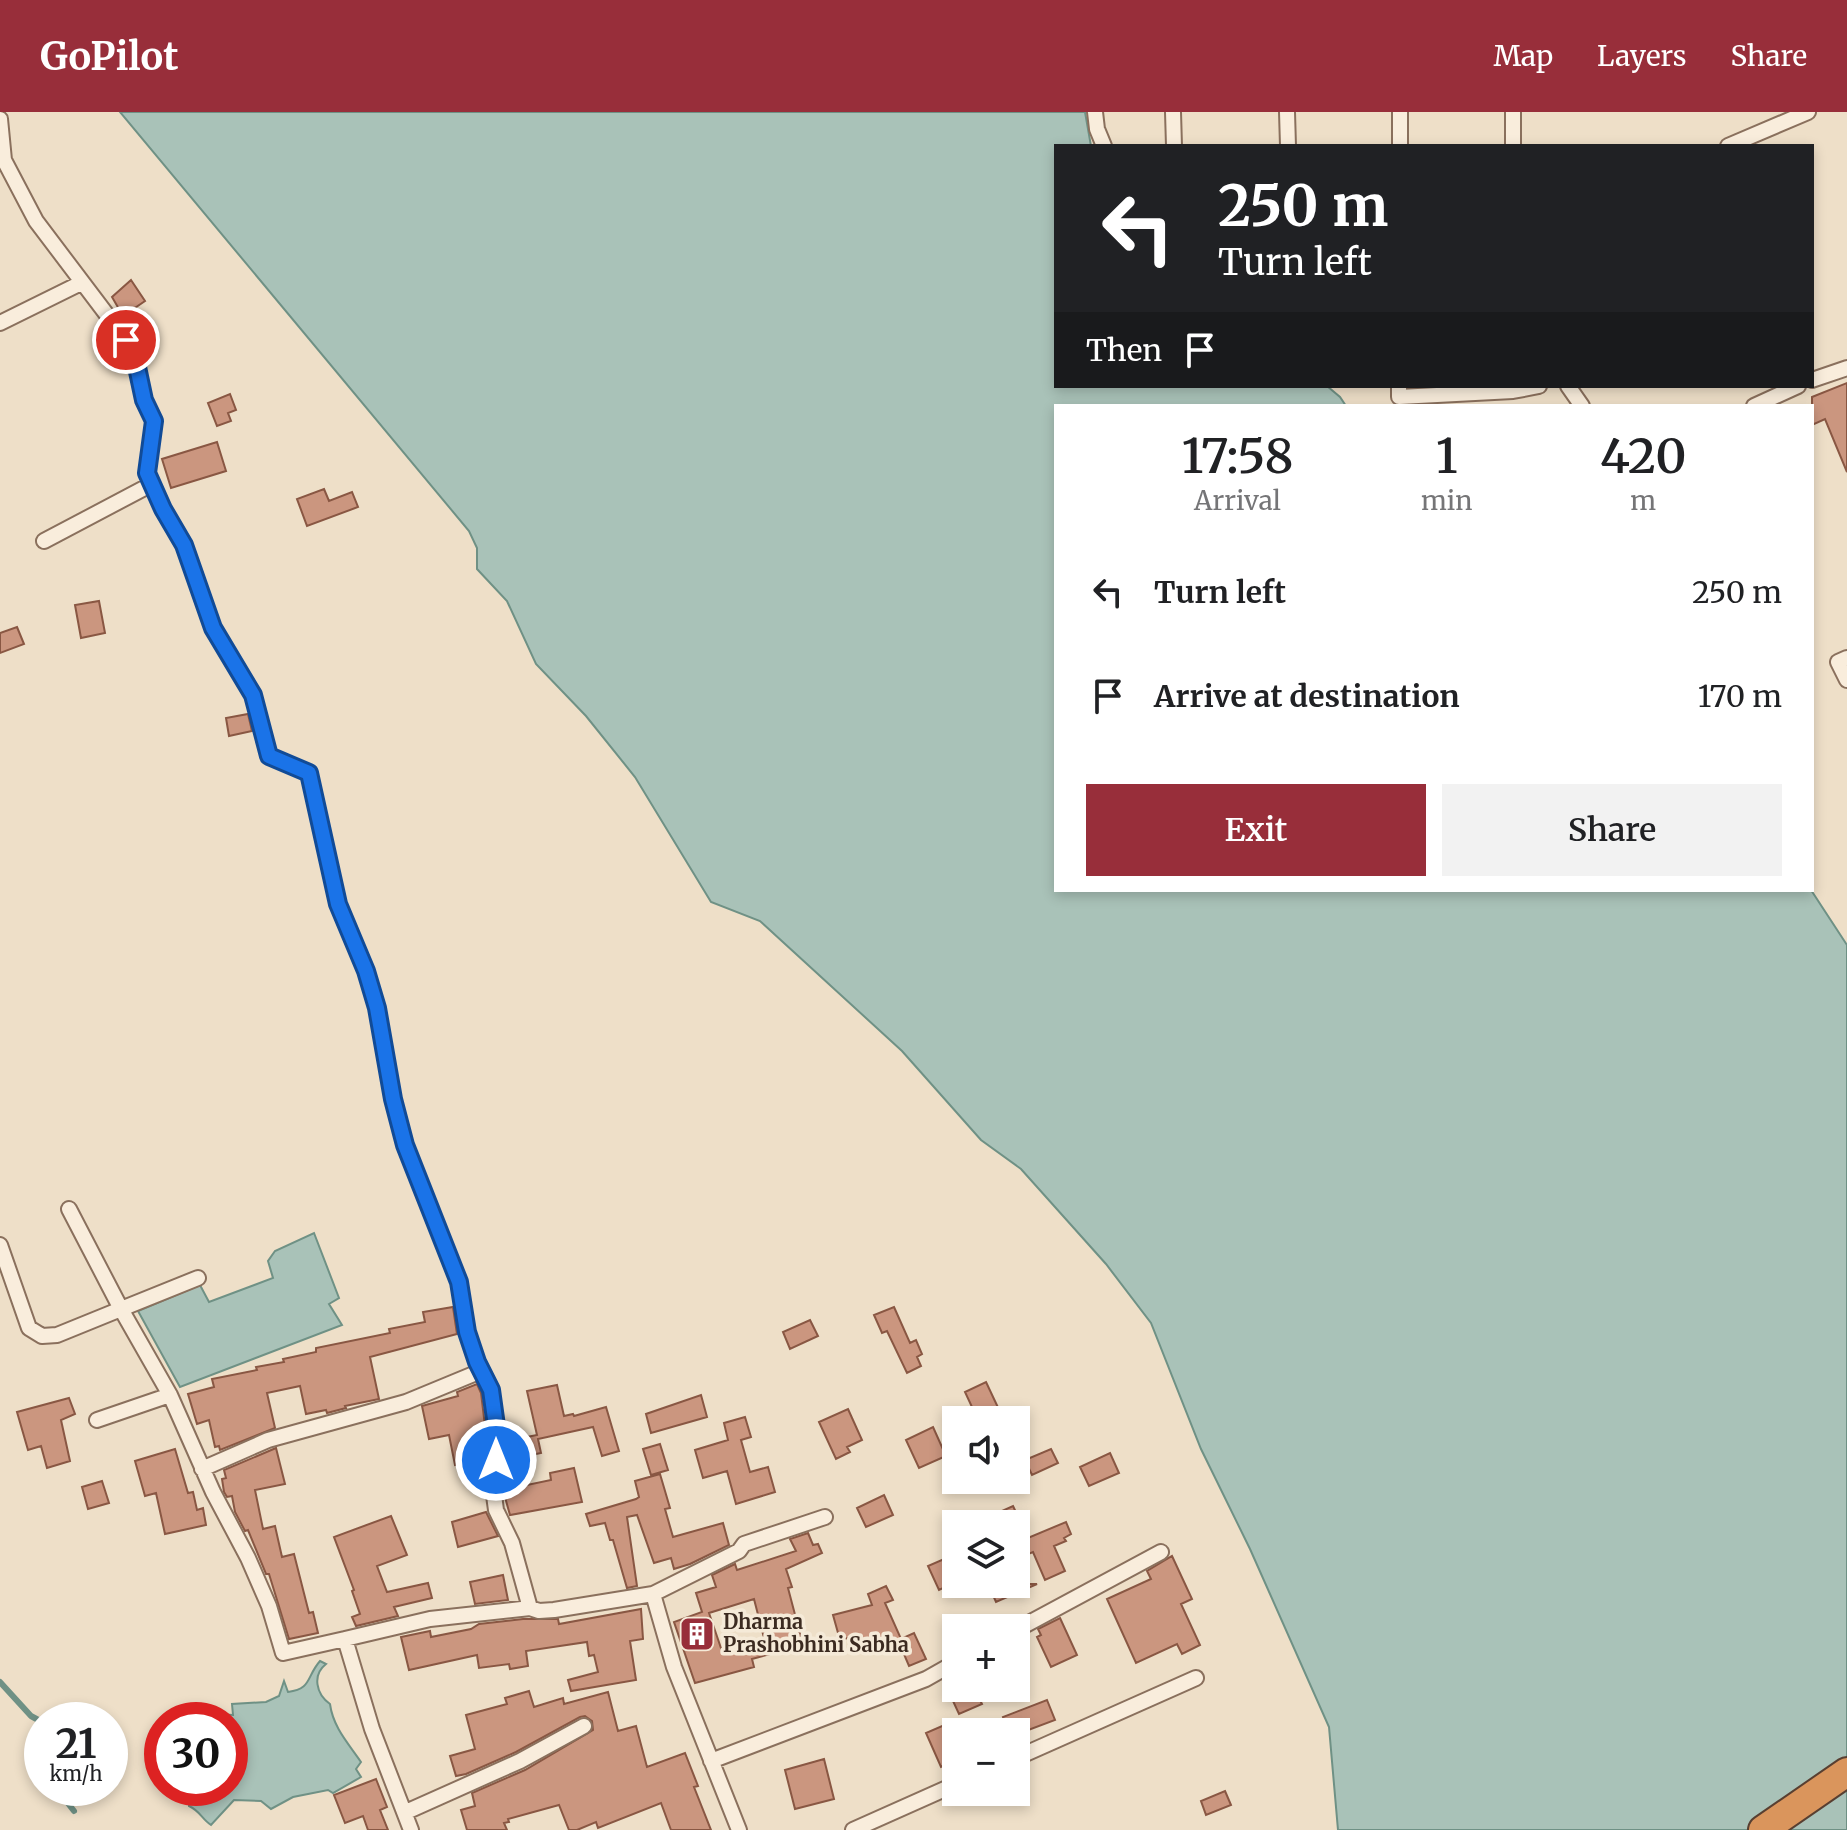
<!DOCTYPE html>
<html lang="en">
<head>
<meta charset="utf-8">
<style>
	:root { --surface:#fff; --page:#f2f2f2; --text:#202124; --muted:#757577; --accent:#982e3a }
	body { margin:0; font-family:Merriweather,serif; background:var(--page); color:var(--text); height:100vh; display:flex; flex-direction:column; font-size:30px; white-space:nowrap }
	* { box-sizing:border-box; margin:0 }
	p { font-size:26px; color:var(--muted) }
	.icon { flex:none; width:44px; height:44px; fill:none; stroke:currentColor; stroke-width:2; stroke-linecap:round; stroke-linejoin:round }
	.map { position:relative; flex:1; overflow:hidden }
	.details { position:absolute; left:1054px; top:292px; width:760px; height:488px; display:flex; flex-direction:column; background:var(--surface); border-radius:0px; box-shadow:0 4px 12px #0003 }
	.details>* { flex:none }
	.banner { position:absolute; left:1054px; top:32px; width:760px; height:244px; border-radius:0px; box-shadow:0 4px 12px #0003; background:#202124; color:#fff; overflow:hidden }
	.fabs { position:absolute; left:942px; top:1294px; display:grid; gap:16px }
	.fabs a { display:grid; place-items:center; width:88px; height:88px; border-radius:0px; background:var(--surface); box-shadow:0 4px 12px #0003; font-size:40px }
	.speed { position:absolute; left:24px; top:1590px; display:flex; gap:16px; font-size:40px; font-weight:700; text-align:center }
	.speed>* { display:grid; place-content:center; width:104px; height:104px; border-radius:50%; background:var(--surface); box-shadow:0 4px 12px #0003; line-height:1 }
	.speed small { font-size:20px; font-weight:400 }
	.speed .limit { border:12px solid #d22; background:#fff; color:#111 }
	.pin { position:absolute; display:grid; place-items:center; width:68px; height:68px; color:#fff; margin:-34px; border:4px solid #fff; border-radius:50%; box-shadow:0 2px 8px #0007 }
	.me { position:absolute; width:88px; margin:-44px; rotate:0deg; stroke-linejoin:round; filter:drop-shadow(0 0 6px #0008) }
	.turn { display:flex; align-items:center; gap:28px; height:168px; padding:0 32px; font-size:36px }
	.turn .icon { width:104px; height:104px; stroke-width:2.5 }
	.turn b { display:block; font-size:56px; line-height:68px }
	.then { display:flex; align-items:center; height:76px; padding:0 32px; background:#0003; gap:16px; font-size:30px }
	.eta { display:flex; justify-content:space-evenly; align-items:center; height:136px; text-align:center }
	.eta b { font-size:48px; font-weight:600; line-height:56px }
	.primary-button { display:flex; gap:16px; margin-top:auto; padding:16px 32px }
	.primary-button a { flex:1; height:92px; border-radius:0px; background:var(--accent); color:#fff; font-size:32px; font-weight:600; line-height:92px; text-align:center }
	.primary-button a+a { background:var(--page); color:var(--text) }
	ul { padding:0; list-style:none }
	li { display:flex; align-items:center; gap:24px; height:104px; padding:0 32px }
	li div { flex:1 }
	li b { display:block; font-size:30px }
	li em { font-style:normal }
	header { display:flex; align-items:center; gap:48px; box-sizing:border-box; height:112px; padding:0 40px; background:var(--accent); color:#fff }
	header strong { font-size:38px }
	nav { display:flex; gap:44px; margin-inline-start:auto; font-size:28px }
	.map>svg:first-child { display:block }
</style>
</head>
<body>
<header>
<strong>GoPilot</strong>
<nav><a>Map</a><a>Layers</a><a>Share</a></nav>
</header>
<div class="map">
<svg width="1847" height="1718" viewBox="0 0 1847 1718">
	<rect width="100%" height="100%" fill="#eedfc8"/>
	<!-- water -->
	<path fill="#a9c2b8" stroke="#6f9185" stroke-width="2" d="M120,0H1085L1091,34H1056V274H1327L1340,285L1346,294H1056V778H1811L1847,833V1718H1338L1329,1615L1250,1437L1201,1337L1151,1211L1106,1152L1021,1057L981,1028L902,939L760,809L711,790L635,665L586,604L536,552L507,489L477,457V436L469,419Z
		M314,1121L339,1186L329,1192L342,1213L180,1275L138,1199L200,1173L209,1190L273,1166L268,1149L275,1139Z
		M320,1549L326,1552C312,1563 316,1582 330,1592C333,1615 348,1631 361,1650L356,1657L361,1665L333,1681L328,1678L293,1685L271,1697L261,1689L234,1688L211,1713C202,1707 200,1699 189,1694L188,1676H230V1608H212L217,1602L233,1603L232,1592L266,1590L279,1584L284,1569L288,1580C312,1577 306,1565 320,1549Z"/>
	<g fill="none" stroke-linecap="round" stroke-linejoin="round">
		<!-- stream -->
		<path stroke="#6f9185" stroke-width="6" d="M0,1570L31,1604L42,1610V1617
			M67,1676L69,1679L67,1690L74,1699"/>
	</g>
	<!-- building -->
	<path fill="#cb967f" stroke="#895743" stroke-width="2" fill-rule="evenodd" d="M131,168L145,189L123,204L112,185Z
		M1847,271V360L1825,307L1812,313V285Z
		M230,282L236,298L228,301L231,309L217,314L208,291Z
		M217,330L226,359L171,376L162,347Z
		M324,377L329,389L352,380L358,395L307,414L297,387Z
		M99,489L105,521L81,526L75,493Z
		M17,515L24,532L0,541V521Z
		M248,602L252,619L229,624L226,606Z
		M453,1195L457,1222L370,1245L379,1287L345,1294L346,1296L327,1301L326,1298L306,1302L300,1274L267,1281L275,1316L220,1338L219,1334L215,1335L209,1308L197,1312L188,1282L214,1275L212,1267L257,1258L256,1255L284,1250L283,1247L316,1240V1236L390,1221L389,1217L425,1210L423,1200Z
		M894,1195L910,1231L916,1228L922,1242L917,1245L921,1254L907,1261L887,1219L882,1221L874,1203Z
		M810,1208L818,1224L790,1237L783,1220Z
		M986,1270L1002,1304L993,1308H978L965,1280Z
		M477,1272L481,1281L487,1331L486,1346L455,1353L449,1323L429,1327L422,1294L458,1284L457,1280Z
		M557,1273L564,1304L573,1302L574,1304L606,1295L619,1339L602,1344L593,1315L538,1327L541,1341L507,1348V1329L537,1323L527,1279Z
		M701,1283L707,1305L651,1321L646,1302Z
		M69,1286L75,1302L61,1308L70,1349L47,1356L41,1334L28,1338L17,1300Z
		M848,1297L862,1328L847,1335L850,1340L836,1347L819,1310Z
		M745,1305L751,1325L741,1328L750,1360L768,1355L775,1380L736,1392L727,1359L703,1366L695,1338L728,1328L724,1311Z
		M933,1315L946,1344L919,1356L906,1328Z
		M660,1332L668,1358L651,1363L643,1337Z
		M276,1336L285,1372L255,1378L263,1417L275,1414L282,1445L294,1442L309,1501L313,1500L318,1521L289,1527L269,1462H266L248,1418L245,1419L235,1400L232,1384L227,1385L224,1380L222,1367L226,1366L224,1358Z
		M175,1337L188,1381L193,1380L197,1398L203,1396L206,1413L165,1422L156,1381L145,1384L135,1349Z
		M1051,1337L1058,1351L1032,1363L1025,1348Z
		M1110,1341L1119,1361L1089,1374L1080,1355Z
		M574,1356L582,1390L510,1403L503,1378L551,1368L550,1361Z
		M660,1362L670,1396L665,1397L673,1425L723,1411L729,1433L690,1452L674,1457L671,1446L654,1451L637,1403L627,1405L637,1474L627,1476L613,1428H610L605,1411L590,1414L586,1402L636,1387L639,1385L635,1369Z
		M102,1369L109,1391L88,1397L82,1375Z
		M884,1383L893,1403L866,1415L857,1396Z
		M1013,1394L1028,1426L1066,1410L1071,1422L1064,1426L1066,1429L1054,1434L1065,1459L1045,1468L1033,1440L1016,1447V1412H973Z
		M486,1400L498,1424L458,1435L452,1410Z
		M391,1404L407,1443L377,1454L387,1480L428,1471L432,1486L394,1495L398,1504L356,1514L352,1505L360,1502L352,1479L354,1478L334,1425Z
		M808,1421L813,1433L818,1432L822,1441L786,1457L792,1475L788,1476L803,1533L752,1547L754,1555L695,1571L674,1510L702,1500L696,1481L716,1475L712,1463L735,1452L737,1458L796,1439L790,1427ZM754,1487L764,1526L722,1539L709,1501Z
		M951,1444L956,1455V1470L939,1478L928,1454Z
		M1172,1444L1192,1487L1181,1492L1200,1533L1182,1542L1177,1532L1136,1551L1107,1487L1151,1467L1147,1459Z
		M503,1463L508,1488L475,1492L470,1470Z
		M988,1472H1037L996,1490Z
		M886,1474L893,1488L885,1491L901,1527L914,1521L926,1547L909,1554L898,1528L856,1539L852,1525L840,1528L833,1503L872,1493L868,1482Z
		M641,1497L643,1527L630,1529L636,1568L571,1579L568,1568L598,1560L594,1543L589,1544L587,1530L526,1539L528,1554L510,1557L509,1552L479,1556L477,1543L409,1558L401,1525L430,1519L431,1525L471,1517L479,1512L523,1507H558L559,1512Z
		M1060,1506L1077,1543L1051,1555L1037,1525L1041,1523L1038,1517Z
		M947,1576H974L982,1592L959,1602Z
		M529,1579L534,1595L563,1586L564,1592L608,1580L618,1619L636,1614L647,1655L685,1641L698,1674L694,1675L711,1718H671L661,1691L598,1716L596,1710L577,1718H569L559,1693L508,1707L509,1710L504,1711L507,1718H467L461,1698L475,1694L472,1681L525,1658L593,1618L592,1609L585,1604L580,1605L516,1640L466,1662L456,1664L450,1644L475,1637L466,1603L507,1592L505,1586Z
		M1047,1588L1055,1608L1023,1620H1009L1003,1605Z
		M956,1608V1648L941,1655L926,1621Z
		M824,1647L834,1687L795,1697L785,1658Z
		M376,1667L387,1695L380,1698L388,1718H368L363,1704L345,1711L334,1683Z
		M1225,1679L1231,1693L1206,1703L1201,1689Z"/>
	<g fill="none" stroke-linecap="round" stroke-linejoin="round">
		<defs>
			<path id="street" d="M1095,0L1097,17L1104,34
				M1173,0L1174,34
				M1287,0L1288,34
				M0,7L4,48L36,109L126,228L137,255L144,288L154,309L147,361L163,397L184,433L213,516L253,583L269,644L309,661L338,792L366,859L377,896L393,987L405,1033L459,1170L467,1220L477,1250L491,1278L497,1331L493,1376L496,1398L512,1431L530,1496
				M1400,34V0
				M1513,34V0
				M1728,34L1808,0
				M0,211L81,171
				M1812,268L1847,256
				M1399,274V285L1513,279L1539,274
				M1568,274L1582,294
				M1754,294L1798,274
				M44,429L152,372
				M1847,546L1838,550L1847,568
				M69,1097L121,1197L198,1166
				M0,1133L29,1216L42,1224L57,1223L121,1197L170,1283L213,1380L248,1446L269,1494L283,1541L345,1527L372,1617L411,1718
				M97,1308L170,1283
				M202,1357L268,1328L406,1290L481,1259
				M653,1482L739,1439L744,1432L825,1405
				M1016,1518L1161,1440
				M345,1527L430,1507L530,1496L539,1499L554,1498L653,1482L674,1555L739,1718
				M1016,1646L1196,1566
				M711,1649L926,1567L956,1550
				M406,1700L520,1649L584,1614
				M853,1718L956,1672"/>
			<path id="highway" d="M1763,1718L1847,1660"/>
		</defs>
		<!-- street casing -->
		<use href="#street" stroke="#8a705d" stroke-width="18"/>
		<!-- highway casing -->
		<use href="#highway" stroke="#583f31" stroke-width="32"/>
		<!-- street -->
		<use href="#street" stroke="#f9eddc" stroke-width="14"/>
		<!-- highway -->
		<use href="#highway" stroke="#da955c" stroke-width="28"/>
	</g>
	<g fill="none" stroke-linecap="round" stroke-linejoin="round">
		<defs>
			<path id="route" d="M126,228L137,255L144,288L154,309L147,361L163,397L184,433L213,516L253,583L269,644L309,661L338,792L366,859L377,896L393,987L405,1033L459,1170L467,1220L477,1250L491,1278L496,1314V1348"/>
		</defs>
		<!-- route casing -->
		<use href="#route" stroke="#114b97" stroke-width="20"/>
		<!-- route -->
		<use href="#route" stroke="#1a73e8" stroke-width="14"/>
	</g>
	<!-- icons -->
	<defs>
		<symbol id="building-square" viewBox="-11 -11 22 22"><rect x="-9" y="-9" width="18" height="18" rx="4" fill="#982e3a" stroke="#f5ead8"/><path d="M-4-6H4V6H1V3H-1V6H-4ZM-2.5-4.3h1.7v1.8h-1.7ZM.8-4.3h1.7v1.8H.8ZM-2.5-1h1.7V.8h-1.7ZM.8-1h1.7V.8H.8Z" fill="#fff"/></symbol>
	</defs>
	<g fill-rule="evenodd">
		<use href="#building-square" x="677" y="1502" width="40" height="40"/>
	</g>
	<g text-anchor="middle" stroke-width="7" stroke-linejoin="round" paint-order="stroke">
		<!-- poi labels -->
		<g font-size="20" font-weight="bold" fill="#3b2a20" stroke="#f5ead8" text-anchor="start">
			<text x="723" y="1517">Dharma<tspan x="723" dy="23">Prashobhini Sabha</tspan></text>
		</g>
	</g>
</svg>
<div class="fabs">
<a><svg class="icon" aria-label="sound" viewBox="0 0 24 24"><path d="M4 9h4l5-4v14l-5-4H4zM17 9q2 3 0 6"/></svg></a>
<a><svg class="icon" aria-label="layers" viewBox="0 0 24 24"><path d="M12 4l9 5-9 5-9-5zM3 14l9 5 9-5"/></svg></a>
<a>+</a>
<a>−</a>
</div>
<div class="speed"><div>21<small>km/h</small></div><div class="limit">30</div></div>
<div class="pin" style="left:126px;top:228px;background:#d93025"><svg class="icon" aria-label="arrive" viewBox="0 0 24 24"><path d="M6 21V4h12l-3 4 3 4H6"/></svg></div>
<svg class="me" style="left:496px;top:1348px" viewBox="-20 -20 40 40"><circle r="17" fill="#1a73e8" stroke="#fff" stroke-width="3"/><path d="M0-11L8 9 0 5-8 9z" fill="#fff"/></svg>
<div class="banner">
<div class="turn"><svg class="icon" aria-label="left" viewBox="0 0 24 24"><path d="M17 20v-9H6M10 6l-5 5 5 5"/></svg><div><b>250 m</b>Turn left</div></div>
<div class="then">Then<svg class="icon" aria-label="arrive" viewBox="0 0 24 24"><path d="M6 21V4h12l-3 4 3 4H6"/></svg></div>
</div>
<section class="details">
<div class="eta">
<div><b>17:58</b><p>Arrival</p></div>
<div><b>1</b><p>min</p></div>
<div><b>420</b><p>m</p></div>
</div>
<ul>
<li><svg class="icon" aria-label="left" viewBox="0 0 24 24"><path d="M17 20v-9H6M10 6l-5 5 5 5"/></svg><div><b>Turn left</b></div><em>250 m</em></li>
<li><svg class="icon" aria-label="arrive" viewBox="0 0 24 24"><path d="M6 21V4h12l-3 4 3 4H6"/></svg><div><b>Arrive at destination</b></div><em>170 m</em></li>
</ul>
<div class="primary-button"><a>Exit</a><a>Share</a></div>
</section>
</div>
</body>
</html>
